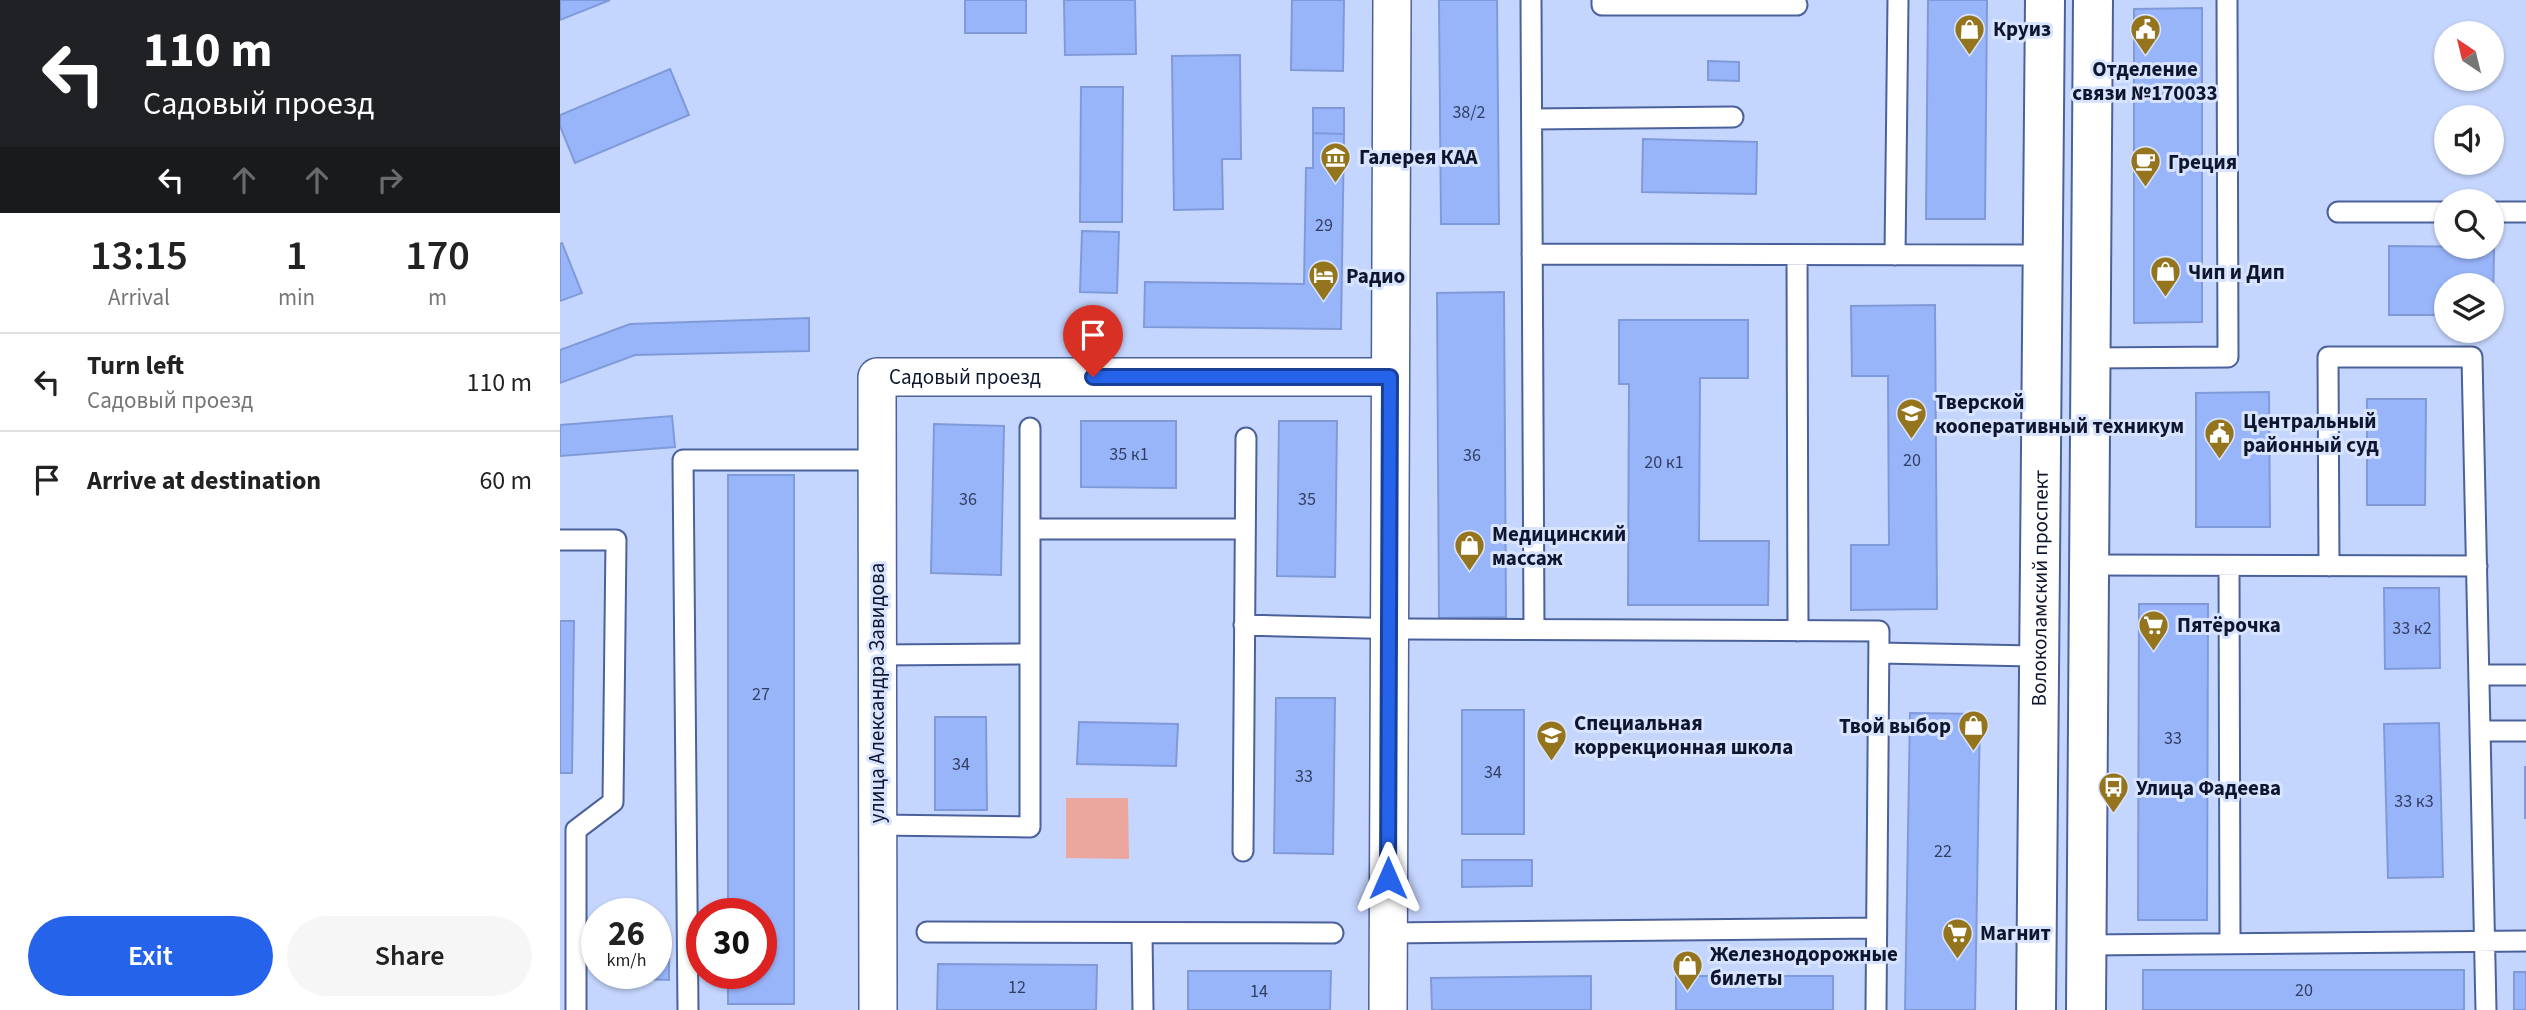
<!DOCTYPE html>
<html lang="en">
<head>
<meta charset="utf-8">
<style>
	:root { --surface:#fff; --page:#f6f6f6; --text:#222; --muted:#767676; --line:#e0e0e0; --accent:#2563eb }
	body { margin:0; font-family:"Source Sans 3",sans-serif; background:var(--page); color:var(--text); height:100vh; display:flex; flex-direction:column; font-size:26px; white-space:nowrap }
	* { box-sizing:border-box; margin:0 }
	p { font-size:23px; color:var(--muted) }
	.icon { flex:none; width:38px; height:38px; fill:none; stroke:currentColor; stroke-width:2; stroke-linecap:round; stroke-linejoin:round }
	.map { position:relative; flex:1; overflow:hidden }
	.drawer { display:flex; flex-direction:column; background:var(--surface); width:560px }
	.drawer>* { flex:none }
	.top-card { background:#202124; color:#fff; overflow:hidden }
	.needle { width:46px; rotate:325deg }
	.controls { position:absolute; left:1874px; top:21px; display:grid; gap:14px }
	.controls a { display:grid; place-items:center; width:70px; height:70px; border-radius:50%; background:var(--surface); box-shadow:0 2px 5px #0004; font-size:35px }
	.speed { position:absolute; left:21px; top:898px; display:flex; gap:14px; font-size:35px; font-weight:700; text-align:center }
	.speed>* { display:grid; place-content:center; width:91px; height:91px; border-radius:50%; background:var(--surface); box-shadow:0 2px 5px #0004; line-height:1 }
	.speed small { font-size:18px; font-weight:400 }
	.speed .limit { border:10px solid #d22; background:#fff; color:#111 }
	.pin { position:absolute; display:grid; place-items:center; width:60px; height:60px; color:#fff; margin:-72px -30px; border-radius:50% 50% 50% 0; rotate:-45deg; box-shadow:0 0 7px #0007 }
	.pin .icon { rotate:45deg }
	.me { position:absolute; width:77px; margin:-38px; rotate:0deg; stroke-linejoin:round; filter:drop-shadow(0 0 5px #0008) }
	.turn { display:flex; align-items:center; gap:24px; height:147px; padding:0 28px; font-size:32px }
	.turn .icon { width:91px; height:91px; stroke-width:2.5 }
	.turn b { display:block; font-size:49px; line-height:60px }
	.lanes { display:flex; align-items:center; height:66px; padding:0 28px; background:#0003; justify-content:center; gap:35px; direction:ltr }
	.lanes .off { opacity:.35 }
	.eta { display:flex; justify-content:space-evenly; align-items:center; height:119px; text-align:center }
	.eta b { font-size:42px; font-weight:600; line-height:49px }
	.cta { display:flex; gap:14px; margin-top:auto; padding:14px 28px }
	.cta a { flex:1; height:80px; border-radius:42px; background:var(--accent); color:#fff; font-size:28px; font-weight:600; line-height:80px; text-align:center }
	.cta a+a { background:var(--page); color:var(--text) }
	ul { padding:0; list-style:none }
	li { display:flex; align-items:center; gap:21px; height:98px; padding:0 28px; border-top:2px solid var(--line) }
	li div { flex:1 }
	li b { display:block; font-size:26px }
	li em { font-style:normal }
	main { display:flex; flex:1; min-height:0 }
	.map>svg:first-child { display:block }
</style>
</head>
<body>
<main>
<section class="drawer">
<div class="top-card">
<div class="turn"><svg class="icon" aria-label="left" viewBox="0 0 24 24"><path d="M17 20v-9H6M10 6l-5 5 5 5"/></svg><div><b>110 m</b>Садовый проезд</div></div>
<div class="lanes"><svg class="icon" aria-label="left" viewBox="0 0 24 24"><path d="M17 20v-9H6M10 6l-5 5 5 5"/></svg><svg class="icon off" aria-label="ahead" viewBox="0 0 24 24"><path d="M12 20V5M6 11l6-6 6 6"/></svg><svg class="icon off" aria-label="ahead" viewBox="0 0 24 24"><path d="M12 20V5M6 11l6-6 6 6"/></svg><svg class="icon off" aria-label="right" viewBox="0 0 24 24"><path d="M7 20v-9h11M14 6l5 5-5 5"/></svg></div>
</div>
<div class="eta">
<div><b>13:15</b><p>Arrival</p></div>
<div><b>1</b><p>min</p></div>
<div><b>170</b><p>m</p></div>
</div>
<ul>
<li><svg class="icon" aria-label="left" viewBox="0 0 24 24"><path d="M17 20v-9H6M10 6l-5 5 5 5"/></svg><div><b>Turn left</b><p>Садовый проезд</p></div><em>110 m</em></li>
<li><svg class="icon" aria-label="arrive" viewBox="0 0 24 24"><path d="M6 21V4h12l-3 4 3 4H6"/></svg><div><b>Arrive at destination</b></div><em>60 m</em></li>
</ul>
<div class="cta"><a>Exit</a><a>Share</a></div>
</section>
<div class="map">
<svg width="1966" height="1010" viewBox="0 0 1966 1010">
	<rect width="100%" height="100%" fill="#c5d6fe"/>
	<!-- green -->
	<path fill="#eba69d" d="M506,798H568L569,859L506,858Z"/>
	<!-- building -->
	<path fill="#99b5fa" stroke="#809ad9" stroke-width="2" d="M0,0H50L0,20Z
		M405,0H466V33H405Z
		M504,0H575L576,54L505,55Z
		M732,0H784L783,71L731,70Z
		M879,0H937L939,224H881Z
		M1368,0H1427L1425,219H1366Z
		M1642,8V322L1574,323V9Z
		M680,55L681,159H662L663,209L614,210L612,56Z
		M1148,61L1179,62V81L1148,80Z
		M110,69L129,115L15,163L0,126V115Z
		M521,87H563L562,222H520Z
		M753,108H784V134L753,133Z
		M753,133L784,134L781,329L584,327L585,282L744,284L746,168H753Z
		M1083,139L1197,142L1196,194L1082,192Z
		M522,231L559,232L557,293L520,292Z
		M2,243L22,293L0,301V244Z
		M1829,246L1934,247L1933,316L1932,285H1886V315H1829Z
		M944,292L946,617L879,618L877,293Z
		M1375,305L1377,609L1291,610V545H1329L1328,376H1292L1291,306Z
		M249,318V351L75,355L0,383V350L70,324Z
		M1059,320H1188V378H1140L1139,541H1209L1208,605H1068L1069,384H1059Z
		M1709,392L1710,527H1636V393Z
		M1807,399H1866L1865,505H1807Z
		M112,416L115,447L0,456V425Z
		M521,421H616V488L521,487Z
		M719,421H777L775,577L717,576Z
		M374,424L444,426L441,575L371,573Z
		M168,475H234V1004H168V973H201V914H168Z
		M1824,588H1879L1880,668L1825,669Z
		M1579,604H1648L1647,920H1578Z
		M0,621H14L12,773H0Z
		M716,698H775L773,854L714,853Z
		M902,710H964V834H902Z
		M1350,713L1420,714L1415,1010H1345Z
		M375,717H426L427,810H375Z
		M519,722L618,724L616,766L517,764Z
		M1879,723L1883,877L1828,878L1824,724Z
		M1965,767H1966V818H1965Z
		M902,860H972V886L902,887Z
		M109,959V980L82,979V973H96V960Z
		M378,964L537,965L536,1010H377Z
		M1583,970H1904V1010H1583Z
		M628,971H771L770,1010H628Z
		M1954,972H1966V1010H1954Z
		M1031,976V1010H872L871,978Z
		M1116,976H1273V1010H1116Z"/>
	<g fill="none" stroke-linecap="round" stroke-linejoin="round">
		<defs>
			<path id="lane" d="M971,0L974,629
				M1042,0V5H1237
				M972,119L1173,117
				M1778,212H1886
				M1932,212H1966
				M972,254L1483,255
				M1237,255L1238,631
				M1335,255L1338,0
				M1530,358L1668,357L1667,0
				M470,529H685
				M0,540H56L53,802L16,830V1010
				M1529,565L1917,566
				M1669,566L1670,943
				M1769,566L1768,357H1912L1926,1010
				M684,625L847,629L1319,631L1316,1010
				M1319,653L1479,656
				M317,655L470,654
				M1919,675H1966
				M1920,731H1966
				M318,825L470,827V428
				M683,851L686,438
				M367,932L773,933
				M582,933L583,1010
				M828,933L1316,928
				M1527,945L1966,941
				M128,1010L123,460H317"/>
			<g id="street">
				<path id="s1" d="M318,1010L317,377H830"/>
				<path d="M828,1010L832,0"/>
			</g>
			<g id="primary">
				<path id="s2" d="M1476,1010L1485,0"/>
				<path d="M1526,1010L1533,0"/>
			</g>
		</defs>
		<!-- lane casing -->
		<use href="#lane" stroke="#4b619c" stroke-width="23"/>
		<!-- street casing -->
		<use href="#street" stroke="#4b619c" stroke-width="40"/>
		<!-- primary casing -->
		<use href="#primary" stroke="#4b619c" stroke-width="42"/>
		<!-- lane -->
		<use href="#lane" stroke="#fff" stroke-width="19"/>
		<!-- street -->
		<use href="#street" stroke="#fff" stroke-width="37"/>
		<!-- primary -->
		<use href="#primary" stroke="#fff" stroke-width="38"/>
	</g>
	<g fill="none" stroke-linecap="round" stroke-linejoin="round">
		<defs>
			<path id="route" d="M533,377H830L828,878"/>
		</defs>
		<!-- route casing -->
		<use href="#route" stroke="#184099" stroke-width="18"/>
		<!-- route -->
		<use href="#route" stroke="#2563eb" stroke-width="12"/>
	</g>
	<!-- icons -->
	<defs>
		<symbol id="shop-pin" viewBox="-11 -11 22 30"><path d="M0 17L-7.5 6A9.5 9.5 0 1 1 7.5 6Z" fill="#94741c" stroke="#d8e4ff"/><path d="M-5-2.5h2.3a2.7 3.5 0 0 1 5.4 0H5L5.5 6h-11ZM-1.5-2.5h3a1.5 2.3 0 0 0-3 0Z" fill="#fff"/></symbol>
		<symbol id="civic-pin" viewBox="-11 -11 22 30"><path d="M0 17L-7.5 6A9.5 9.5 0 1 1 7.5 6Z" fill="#94741c" stroke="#d8e4ff"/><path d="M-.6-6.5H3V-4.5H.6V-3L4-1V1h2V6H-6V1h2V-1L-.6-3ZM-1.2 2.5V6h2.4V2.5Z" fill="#fff"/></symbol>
		<symbol id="museum-pin" viewBox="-11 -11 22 30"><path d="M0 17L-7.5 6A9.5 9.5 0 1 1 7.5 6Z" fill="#94741c" stroke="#d8e4ff"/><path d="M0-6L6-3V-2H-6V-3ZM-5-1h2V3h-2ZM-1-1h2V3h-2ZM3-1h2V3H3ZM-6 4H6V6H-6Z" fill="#fff"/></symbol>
		<symbol id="cafe-pin" viewBox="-11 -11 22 30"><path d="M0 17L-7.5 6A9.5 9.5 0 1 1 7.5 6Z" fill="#94741c" stroke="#d8e4ff"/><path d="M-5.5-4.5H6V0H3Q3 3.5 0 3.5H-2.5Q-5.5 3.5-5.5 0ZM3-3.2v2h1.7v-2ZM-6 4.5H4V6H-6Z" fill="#fff"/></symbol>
		<symbol id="hotel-pin" viewBox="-11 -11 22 30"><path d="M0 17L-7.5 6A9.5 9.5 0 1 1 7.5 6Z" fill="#94741c" stroke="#d8e4ff"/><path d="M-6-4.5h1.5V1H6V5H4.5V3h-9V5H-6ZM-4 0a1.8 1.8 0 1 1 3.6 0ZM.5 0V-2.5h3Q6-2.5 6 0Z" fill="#fff"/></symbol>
		<symbol id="university-pin" viewBox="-11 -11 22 30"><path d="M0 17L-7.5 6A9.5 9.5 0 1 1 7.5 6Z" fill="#94741c" stroke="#d8e4ff"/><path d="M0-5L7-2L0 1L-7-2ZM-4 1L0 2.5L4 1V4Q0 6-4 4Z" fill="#fff"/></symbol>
		<symbol id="supermarket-pin" viewBox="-11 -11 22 30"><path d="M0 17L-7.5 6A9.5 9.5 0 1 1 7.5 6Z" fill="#94741c" stroke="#d8e4ff"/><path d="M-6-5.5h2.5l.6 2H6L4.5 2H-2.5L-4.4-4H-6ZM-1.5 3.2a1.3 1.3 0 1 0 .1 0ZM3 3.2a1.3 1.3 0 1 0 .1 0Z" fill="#fff"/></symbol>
		<symbol id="school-pin" viewBox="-11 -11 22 30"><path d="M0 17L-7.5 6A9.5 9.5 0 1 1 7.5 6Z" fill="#94741c" stroke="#d8e4ff"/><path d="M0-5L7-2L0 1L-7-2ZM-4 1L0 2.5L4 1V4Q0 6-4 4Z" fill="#fff"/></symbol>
		<symbol id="bus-pin" viewBox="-11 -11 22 30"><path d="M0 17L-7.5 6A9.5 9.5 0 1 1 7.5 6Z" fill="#94741c" stroke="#d8e4ff"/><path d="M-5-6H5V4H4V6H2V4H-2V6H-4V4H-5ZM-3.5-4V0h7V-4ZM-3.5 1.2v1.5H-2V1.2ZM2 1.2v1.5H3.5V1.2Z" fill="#fff"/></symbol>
	</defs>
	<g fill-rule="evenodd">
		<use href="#shop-pin" x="1392" y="12" width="35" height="47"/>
		<use href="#civic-pin" x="1568" y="12" width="35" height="47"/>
		<use href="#museum-pin" x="758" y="140" width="35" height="47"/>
		<use href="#cafe-pin" x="1568" y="144" width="35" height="47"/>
		<use href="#shop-pin" x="1588" y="254" width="35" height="47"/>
		<use href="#hotel-pin" x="746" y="258" width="35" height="47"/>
		<use href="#university-pin" x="1334" y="396" width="35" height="47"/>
		<use href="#civic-pin" x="1642" y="416" width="35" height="47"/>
		<use href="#shop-pin" x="892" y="528" width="35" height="47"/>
		<use href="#supermarket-pin" x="1576" y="608" width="35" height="47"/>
		<use href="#shop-pin" x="1396" y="708" width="35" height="47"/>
		<use href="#school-pin" x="974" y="718" width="35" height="47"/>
		<use href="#bus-pin" x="1536" y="770" width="35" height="47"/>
		<use href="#supermarket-pin" x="1380" y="916" width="35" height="47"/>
		<use href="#shop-pin" x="1110" y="948" width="35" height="47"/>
	</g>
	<g text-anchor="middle" stroke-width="6" stroke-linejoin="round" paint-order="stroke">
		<!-- number labels -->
		<g font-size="18" fill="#313e61">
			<text x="909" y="118">38/2</text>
			<text x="764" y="231">29</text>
			<text x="569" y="460">35 к1</text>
			<text x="912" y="461">36</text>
			<text x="1352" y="466">20</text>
			<text x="1104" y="468">20 к1</text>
			<text x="408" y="505">36</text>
			<text x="747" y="505">35</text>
			<text x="1852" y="634">33 к2</text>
			<text x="201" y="700">27</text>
			<text x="1613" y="744">33</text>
			<text x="401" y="770">34</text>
			<text x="933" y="778">34</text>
			<text x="744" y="782">33</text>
			<text x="1854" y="807">33 к3</text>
			<text x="1383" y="857">22</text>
			<text x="457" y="993">12</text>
			<text x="1744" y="996">20</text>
			<text x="699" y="997">14</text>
		</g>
		<!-- poi labels -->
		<g font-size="21" font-weight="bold" fill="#0e162e" stroke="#d8e4ff" text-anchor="start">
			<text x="1433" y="36">Круиз</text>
			<text x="1585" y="76" text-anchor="middle">Отделение<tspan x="1585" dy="24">связи №170033</tspan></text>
			<text x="799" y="164">Галерея КАА</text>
			<text x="1608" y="169">Греция</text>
			<text x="1628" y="279">Чип и Дип</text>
			<text x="786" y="283">Радио</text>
			<text x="1375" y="409">Тверской<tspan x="1375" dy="24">кооперативный техникум</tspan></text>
			<text x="1683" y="428">Центральный<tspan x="1683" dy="24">районный суд</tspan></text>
			<text x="932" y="541">Медицинский<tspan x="932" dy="24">массаж</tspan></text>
			<text x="1617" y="632">Пятёрочка</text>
			<text x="1014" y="730">Специальная<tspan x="1014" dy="24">коррекционная школа</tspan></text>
			<text x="1391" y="733" text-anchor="end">Твой выбор</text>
			<text x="1576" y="795">Улица Фадеева</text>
			<text x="1420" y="940">Магнит</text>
			<text x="1150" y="961">Железнодорожные<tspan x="1150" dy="24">билеты</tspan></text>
		</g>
		<!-- street labels -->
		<g font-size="21" fill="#0e162e" stroke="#d8e4ff">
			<text dy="7" stroke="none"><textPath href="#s1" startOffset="721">Садовый проезд</textPath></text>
			<text dy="7" stroke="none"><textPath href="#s2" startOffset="422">Волоколамский проспект</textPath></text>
			<text transform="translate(317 693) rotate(-90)" y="7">улица Александра Завидова</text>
		</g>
	</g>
</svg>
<div class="controls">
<a><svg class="needle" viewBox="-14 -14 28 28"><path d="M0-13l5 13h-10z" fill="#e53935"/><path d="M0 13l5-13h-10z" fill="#767676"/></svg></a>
<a><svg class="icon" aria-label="sound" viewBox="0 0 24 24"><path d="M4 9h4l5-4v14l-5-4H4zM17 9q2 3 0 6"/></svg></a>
<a><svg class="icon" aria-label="search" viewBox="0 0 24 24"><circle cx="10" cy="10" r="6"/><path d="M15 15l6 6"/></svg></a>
<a><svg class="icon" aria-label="layers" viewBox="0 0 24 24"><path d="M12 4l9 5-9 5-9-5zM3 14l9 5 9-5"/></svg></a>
</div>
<div class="speed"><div>26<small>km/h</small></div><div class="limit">30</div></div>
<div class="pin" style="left:533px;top:377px;background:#d93025"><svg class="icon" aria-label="arrive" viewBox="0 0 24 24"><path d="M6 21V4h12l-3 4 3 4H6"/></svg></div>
<svg class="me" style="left:828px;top:878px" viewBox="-20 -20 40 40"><path d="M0-17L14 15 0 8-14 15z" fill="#2563eb" stroke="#fff" stroke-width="4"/></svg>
</div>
</main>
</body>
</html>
